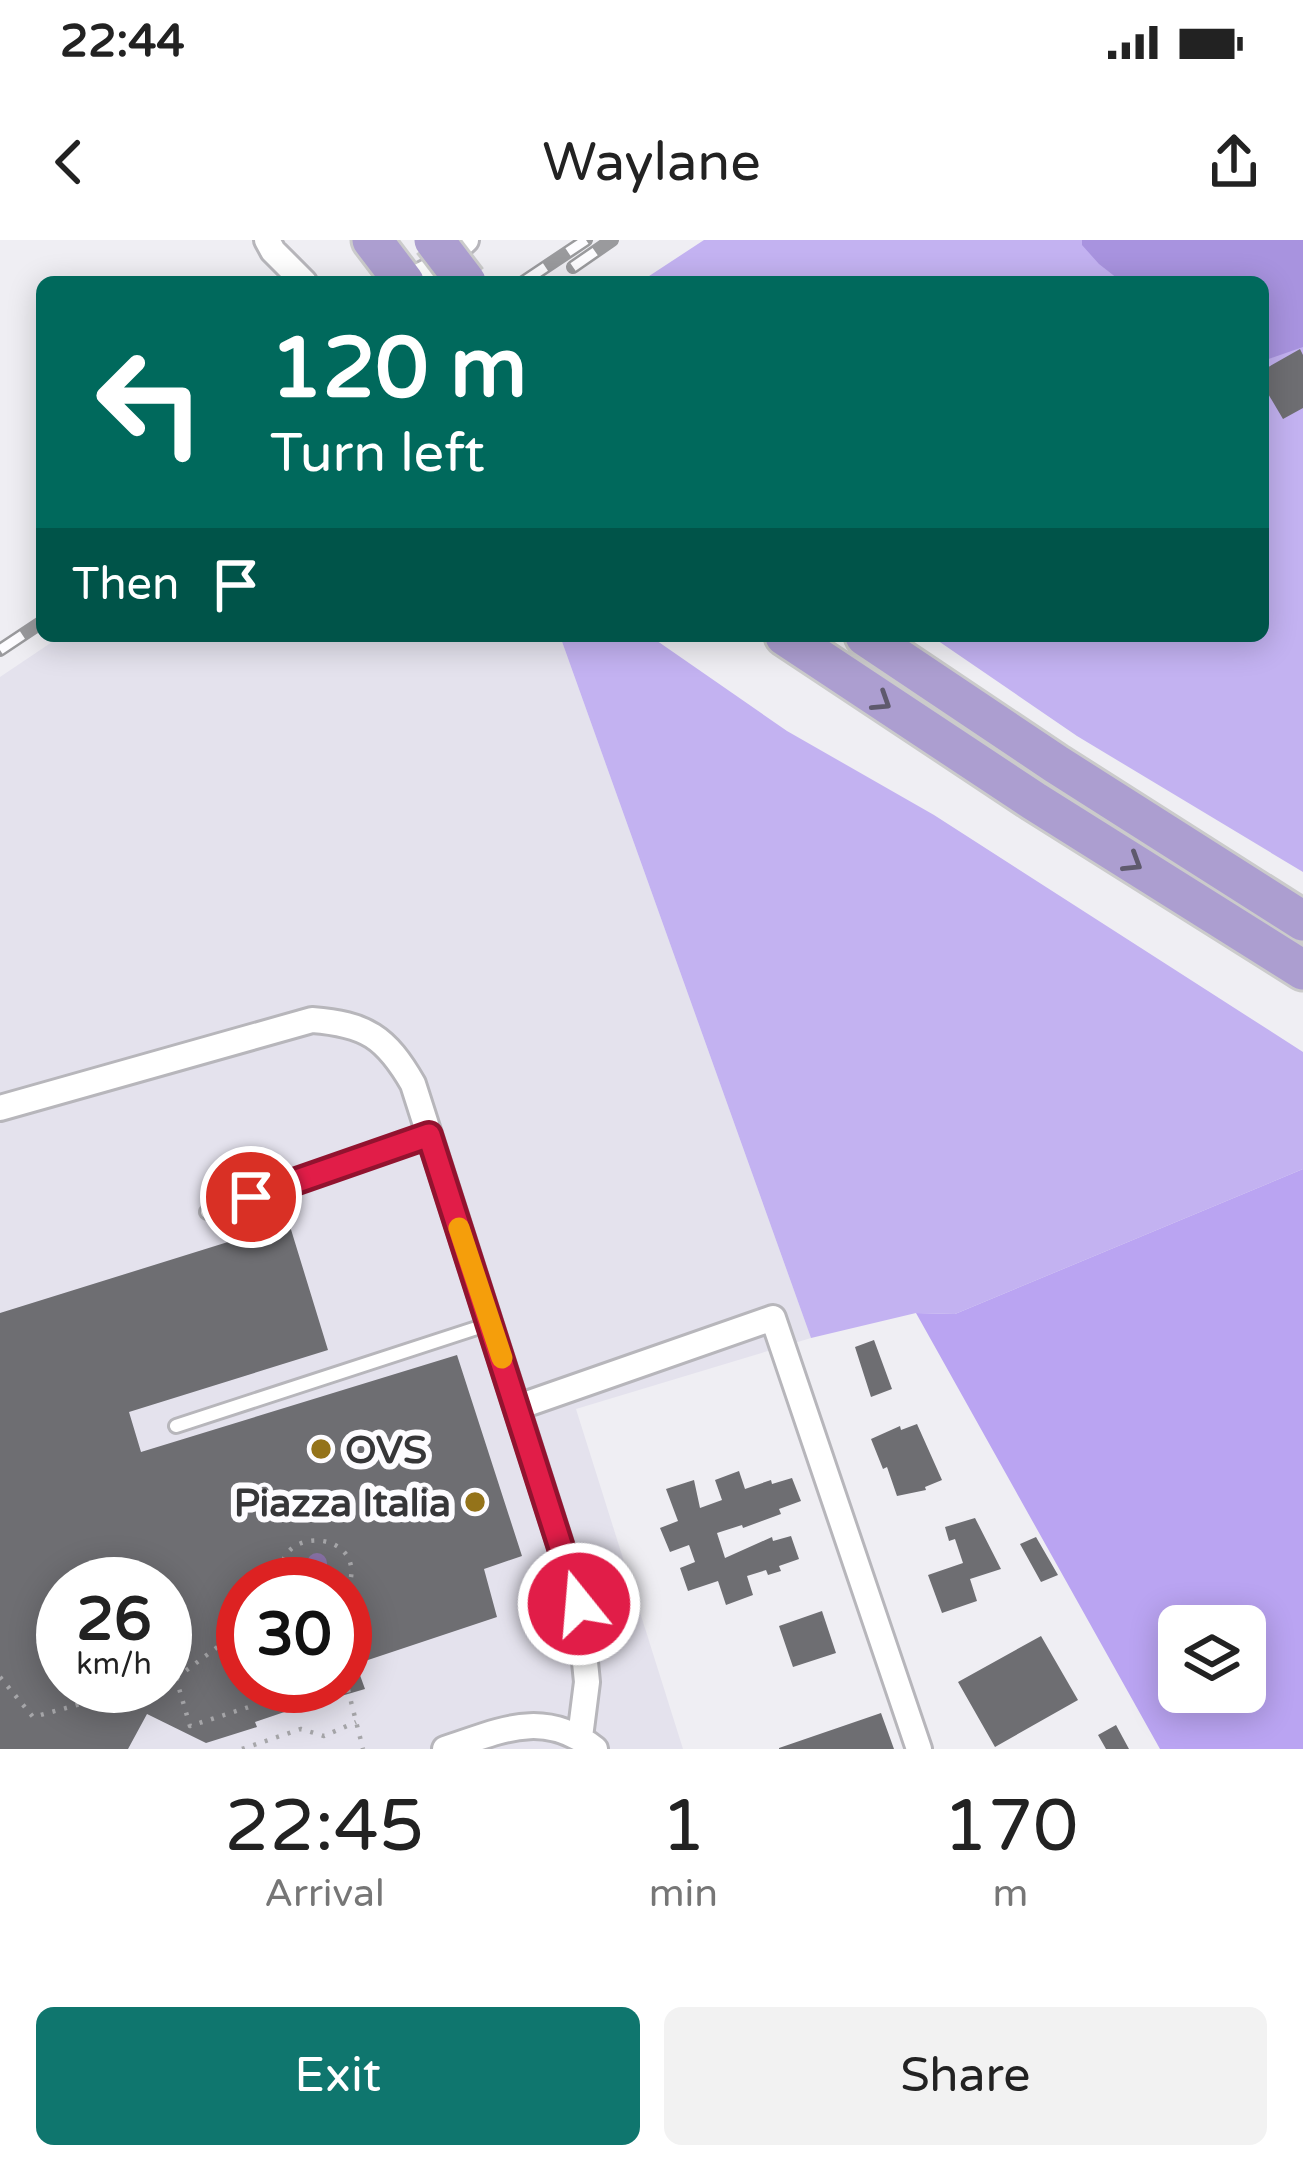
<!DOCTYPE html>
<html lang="en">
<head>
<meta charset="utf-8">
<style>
	:root { --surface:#fff; --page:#f2f2f2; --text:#222; --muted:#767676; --accent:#0f766e }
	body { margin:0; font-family:"Varela Round",sans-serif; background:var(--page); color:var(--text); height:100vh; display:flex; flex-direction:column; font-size:45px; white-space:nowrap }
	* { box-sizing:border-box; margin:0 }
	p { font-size:39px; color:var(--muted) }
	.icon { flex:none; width:66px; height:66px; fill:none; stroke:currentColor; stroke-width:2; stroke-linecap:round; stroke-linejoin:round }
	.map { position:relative; height:1509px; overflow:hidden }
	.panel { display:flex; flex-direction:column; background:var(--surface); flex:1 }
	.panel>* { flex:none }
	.top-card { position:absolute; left:36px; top:36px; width:1233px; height:366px; border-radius:18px; box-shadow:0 6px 30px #0003; background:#00695c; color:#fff; overflow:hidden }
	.buttons { position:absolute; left:1158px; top:1365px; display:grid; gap:24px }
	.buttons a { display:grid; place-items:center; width:108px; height:108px; border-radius:18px; background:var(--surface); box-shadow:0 6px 30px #0003; font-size:60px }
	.speed { position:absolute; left:36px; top:1317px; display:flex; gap:24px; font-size:60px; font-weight:700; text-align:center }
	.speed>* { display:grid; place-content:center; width:156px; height:156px; border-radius:50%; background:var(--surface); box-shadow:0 6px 30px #0003; line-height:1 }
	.speed small { font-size:30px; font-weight:400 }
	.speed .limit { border:18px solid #d22; background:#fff; color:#111 }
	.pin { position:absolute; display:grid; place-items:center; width:102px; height:102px; color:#fff; margin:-51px; border:6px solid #fff; border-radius:50%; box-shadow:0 3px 12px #0007 }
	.me { position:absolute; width:132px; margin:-66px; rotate:343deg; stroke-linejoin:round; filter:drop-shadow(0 0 9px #0008) }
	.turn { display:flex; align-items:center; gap:42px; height:252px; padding:0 36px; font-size:54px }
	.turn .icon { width:156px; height:156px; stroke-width:2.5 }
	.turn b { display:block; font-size:84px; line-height:102px }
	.then { display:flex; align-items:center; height:114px; padding:0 36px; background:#0003; gap:24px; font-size:45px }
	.eta { display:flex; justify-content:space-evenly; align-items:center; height:204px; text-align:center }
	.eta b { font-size:72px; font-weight:600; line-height:84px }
	.primary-button { display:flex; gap:24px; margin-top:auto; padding:24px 36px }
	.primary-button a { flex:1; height:138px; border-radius:18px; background:var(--accent); color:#fff; font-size:48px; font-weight:600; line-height:138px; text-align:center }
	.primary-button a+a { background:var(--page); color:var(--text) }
	.status { display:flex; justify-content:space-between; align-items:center; height:84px; padding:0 60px; background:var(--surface); direction:ltr }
	.status svg { height:33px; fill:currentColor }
	header { display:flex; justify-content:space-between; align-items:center; height:156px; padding:0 36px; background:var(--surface); font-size:54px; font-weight:600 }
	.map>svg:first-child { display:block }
</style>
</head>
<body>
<div class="status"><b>22:44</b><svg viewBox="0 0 49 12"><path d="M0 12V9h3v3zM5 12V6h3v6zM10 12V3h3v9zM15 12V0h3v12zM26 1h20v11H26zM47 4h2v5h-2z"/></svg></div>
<header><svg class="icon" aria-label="back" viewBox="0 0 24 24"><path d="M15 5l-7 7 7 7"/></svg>Waylane<svg class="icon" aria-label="share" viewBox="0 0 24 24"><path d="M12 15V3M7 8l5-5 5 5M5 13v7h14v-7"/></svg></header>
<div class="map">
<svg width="1303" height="1509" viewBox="0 0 1303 1509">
	<rect width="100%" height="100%" fill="#efeef3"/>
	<!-- built -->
	<path fill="#e4e2ed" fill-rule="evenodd" d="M61,396H560L811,1098L576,1169L683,1509H0V437ZM63,1344H165V1446H63ZM243,1344H345V1446H243Z"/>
	<!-- green -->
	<path fill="#c3b2f1" d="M704,0H1303V632L1077,496L931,396H1263V42H640Z
		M560,396H650L787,491L934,575L1303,812V929L955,1074L916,1073L811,1098Z"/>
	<!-- forest -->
	<path fill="#baa4f2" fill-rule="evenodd" d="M1303,929V1509H1160L916,1073L955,1074ZM1179,1386H1245V1452H1179Z"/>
	<!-- water -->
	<path fill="#a893df" d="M1082,0H1303V107L1263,121V42H1122L1099,24L1082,5Z"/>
	<!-- building -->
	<path fill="#6e6e72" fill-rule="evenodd" d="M1300,109L1303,115V168L1283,179L1267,152L1263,154V130Z
		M289,983L328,1110L129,1172L141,1212L457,1115L522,1316L484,1329L497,1377L356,1424L365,1449L331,1459L328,1446H345V1344H243V1446H320L311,1463L255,1482L257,1487L206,1503L147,1474L128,1509H0V1073ZM63,1344H165V1446H63Z
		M874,1100L892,1149L871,1157L855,1107Z
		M917,1184L942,1240L925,1247L926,1250L897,1256L887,1227L883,1229L871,1199L900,1186L901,1190Z
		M739,1231L745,1249L771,1240L772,1244L792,1238L801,1261L779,1269L781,1274L743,1288L742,1285L717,1293L725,1318L772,1297L773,1301L791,1296L799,1319L779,1326L781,1331L768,1335L766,1330L747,1336L753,1355L726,1365L718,1341L688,1351L680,1328L695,1322L689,1305L670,1312L660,1288L678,1281L666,1249L694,1240L700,1268L722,1260L715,1240Z
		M975,1278L1001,1329L970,1339L977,1361L942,1373L928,1335L963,1323L955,1299L949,1301L945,1287Z
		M1036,1297L1058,1335L1041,1342L1020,1304Z
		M822,1371L836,1413L793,1427L779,1386Z
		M1041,1396L1078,1460L995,1507L958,1442Z
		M881,1473L894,1509H779V1508Z
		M1116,1485L1129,1509H1106L1098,1495Z"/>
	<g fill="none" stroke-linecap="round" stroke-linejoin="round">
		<defs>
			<path id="service" d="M207,972L428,895
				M176,1186L489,1084"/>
			<path id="minor" d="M267,0L273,11L304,42
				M408,42L437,27L466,0
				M0,868L312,780C366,784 386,797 413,844L579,1363L587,1442L580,1497
				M518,1167L773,1078L919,1509
				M445,1509C500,1491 543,1468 595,1509"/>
			<path id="trunk" d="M372,0L404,42
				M785,396L1034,561L1303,730
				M865,396L1056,524L1303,681"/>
		</defs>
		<!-- service casing -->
		<use href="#service" stroke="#b7b6bb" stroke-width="18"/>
		<!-- minor casing -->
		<use href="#minor" stroke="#b7b6bb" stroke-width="30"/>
		<!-- trunk casing -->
		<use href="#trunk" stroke="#cbcbcb" stroke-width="45"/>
		<!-- path -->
		<path stroke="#a6a6a9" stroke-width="4.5" stroke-dasharray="3 9" stroke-linecap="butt" d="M283,1344C266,1281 379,1288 345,1355
			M0,1437L33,1477L147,1446
			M176,1438L190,1486L249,1467
			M345,1438L363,1509
			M165,1441L176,1438L243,1388
			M242,1509L301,1489L324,1496L356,1482"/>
		<!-- service -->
		<use href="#service" stroke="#fff" stroke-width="12"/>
		<!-- minor -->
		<use href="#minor" stroke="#fff" stroke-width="24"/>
		<!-- trunk -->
		<use href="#trunk" stroke="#ac9ed0" stroke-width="39"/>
		<defs>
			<path id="rail" d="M573,27L612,0
				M523,42L586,0
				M0,410L42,382"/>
		</defs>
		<!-- rail casing -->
		<use href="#rail" stroke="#9a9a9d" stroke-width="14"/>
		<!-- rail -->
		<use href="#rail" stroke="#fdfcff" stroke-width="9" stroke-dasharray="27" stroke-linecap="butt"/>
		<defs>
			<path id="trunk-bridge" d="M434,0L466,42"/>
		</defs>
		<!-- trunk-bridge casing -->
		<use href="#trunk-bridge" stroke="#cbcbcb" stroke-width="45" stroke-linecap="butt"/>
		<!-- trunk-bridge -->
		<use href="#trunk-bridge" stroke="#ac9ed0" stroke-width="39"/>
	</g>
	<!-- trees -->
	<circle fill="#8972a7" cx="317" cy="1323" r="10"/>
	<!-- one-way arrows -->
	<defs><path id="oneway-chevron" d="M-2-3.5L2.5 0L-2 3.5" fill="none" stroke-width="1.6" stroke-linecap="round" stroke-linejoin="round" transform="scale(3)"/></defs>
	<g stroke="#5f5a6d">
		<use href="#oneway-chevron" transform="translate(882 462) rotate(33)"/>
		<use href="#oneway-chevron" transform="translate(1133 623) rotate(32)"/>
	</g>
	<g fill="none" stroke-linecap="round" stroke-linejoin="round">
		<defs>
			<path id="route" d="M251,957L429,895L579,1364"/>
		</defs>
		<!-- route casing -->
		<use href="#route" stroke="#92132f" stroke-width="30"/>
		<!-- route -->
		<use href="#route" stroke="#e11d48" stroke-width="21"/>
		<!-- slow -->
		<path stroke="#f59e0b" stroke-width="21" d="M459,988L502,1118"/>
	</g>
	<!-- markers -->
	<g fill="#94731a" stroke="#fdfcff" stroke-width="4.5">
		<circle cx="321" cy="1209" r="12"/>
		<circle cx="475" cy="1262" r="12"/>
	</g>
	<g text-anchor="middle" stroke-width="12" stroke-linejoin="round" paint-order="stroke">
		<!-- poi labels -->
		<g font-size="39" font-weight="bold" fill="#363638" stroke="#fdfcff" text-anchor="start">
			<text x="345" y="1223">OVS</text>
			<text x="451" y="1276" text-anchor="end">Piazza Italia</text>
		</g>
	</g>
</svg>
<div class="buttons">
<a><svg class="icon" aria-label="layers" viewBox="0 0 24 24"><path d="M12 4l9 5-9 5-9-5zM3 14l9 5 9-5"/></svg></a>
</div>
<div class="speed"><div>26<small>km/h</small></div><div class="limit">30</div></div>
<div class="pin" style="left:251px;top:957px;background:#d93025"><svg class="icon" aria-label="arrive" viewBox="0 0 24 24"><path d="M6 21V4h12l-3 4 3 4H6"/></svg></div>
<svg class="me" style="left:579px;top:1364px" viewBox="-20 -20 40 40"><circle r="17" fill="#e11d48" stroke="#fff" stroke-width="3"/><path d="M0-11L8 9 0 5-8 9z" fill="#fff"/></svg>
<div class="top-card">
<div class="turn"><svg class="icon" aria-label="left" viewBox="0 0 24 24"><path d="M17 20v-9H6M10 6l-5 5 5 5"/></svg><div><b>120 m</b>Turn left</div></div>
<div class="then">Then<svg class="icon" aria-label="arrive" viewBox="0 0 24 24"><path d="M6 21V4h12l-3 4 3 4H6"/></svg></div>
</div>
</div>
<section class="panel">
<div class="eta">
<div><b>22:45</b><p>Arrival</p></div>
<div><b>1</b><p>min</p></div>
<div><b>170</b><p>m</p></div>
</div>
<div class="primary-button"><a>Exit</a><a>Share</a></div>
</section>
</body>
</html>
